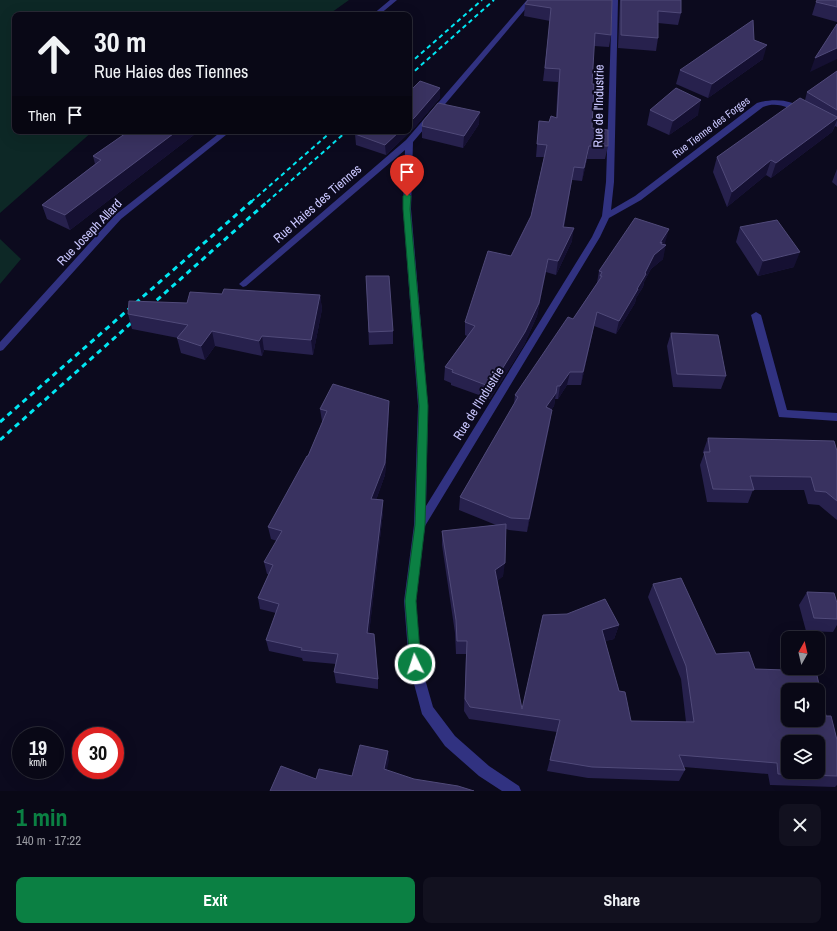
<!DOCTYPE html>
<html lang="en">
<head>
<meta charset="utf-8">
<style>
	:root { --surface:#090816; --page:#12111f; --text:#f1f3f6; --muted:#999aa1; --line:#292935; --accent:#0b8043 }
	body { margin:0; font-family:"Archivo Narrow",sans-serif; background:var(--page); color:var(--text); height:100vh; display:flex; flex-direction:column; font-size:15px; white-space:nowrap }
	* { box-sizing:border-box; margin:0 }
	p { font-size:13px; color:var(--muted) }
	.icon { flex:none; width:22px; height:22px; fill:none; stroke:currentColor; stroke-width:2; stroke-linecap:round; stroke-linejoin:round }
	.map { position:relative; height:791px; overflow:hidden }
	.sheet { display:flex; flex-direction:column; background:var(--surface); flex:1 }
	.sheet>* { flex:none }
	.guide { position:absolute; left:12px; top:12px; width:400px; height:122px; border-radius:8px; box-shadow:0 4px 16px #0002,0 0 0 1px var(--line); background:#090816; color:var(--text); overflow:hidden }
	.needle { width:26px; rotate:8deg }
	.controls { position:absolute; left:781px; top:631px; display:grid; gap:8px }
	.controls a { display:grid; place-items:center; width:44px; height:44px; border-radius:8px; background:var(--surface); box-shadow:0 4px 16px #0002,0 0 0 1px var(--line); font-size:20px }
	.speed { position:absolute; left:12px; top:727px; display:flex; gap:8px; font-size:20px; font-weight:700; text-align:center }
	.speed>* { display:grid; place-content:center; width:52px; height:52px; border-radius:50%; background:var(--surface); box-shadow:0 4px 16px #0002,0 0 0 1px var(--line); line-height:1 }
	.speed small { font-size:10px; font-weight:400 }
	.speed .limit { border:6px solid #d22; background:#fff; color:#111 }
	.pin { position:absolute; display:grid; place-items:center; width:34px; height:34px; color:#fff; margin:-41px -17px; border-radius:50% 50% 50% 0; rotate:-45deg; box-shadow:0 0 4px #0007 }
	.pin .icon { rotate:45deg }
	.me { position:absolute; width:44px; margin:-22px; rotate:356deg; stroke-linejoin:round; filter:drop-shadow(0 0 3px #0008) }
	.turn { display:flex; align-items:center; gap:14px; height:84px; padding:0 16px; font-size:18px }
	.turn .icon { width:52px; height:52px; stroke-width:2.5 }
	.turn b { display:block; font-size:28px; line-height:34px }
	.then { display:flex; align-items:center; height:38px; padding:0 16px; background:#0003; gap:8px; font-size:15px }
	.round { display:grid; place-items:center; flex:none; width:42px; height:42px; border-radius:8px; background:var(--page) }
	.headline { display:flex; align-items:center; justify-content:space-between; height:68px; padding:0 16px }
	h1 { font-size:24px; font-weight:700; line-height:30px; color:var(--accent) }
	.action { display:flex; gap:8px; margin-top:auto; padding:8px 16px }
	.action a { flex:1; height:46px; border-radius:8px; background:var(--accent); color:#fff; font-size:16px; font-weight:700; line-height:46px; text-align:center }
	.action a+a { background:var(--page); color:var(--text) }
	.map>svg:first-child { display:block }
</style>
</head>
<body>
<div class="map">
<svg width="837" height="791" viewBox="0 0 837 791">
	<rect width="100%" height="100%" fill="#0c0a1e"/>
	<!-- green -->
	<path fill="#0d2826" d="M0,0H349L328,15H15V131H93L0,213Z
		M0,239L21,259L0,284Z"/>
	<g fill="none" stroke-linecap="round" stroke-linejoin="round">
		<!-- street -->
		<path fill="#313281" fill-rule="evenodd" d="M390,0H397L379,15H372Z
			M527,0H533L413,142L411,209L428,406L426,506L592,237L602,216L606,182L612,0H618L614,182L611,210L635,196L757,103C773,98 793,99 806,111L802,113C788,109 779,101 763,107L641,200L609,218L600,237L425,526L416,601L421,665L433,707L455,736L489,766L519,786L521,791H502L479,776L445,746L422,714L409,665L404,601L414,525L418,406L403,209L405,150L246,286L243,287L239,284L406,140Z
			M222,131H231L121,219L3,350L0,351V342L115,215Z
			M756,312L761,315L787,410L837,413V421L779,417L751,315Z"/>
		<!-- rail-far1 -->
		<path stroke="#00e6f2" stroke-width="2" stroke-dasharray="4.5 3.5" stroke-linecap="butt" d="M409,64L482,0
			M409,76L494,0
			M251,202L332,131
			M267,202L347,131"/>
		<!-- rail -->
		<path stroke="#00e6f2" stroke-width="3" stroke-dasharray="5.5 4.5" stroke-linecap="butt" d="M0,422L252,201
			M0,440L268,201"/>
	</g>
	<!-- wall -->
	<path fill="#27214d" d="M612,0L611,35L609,47L594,46L592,84V128L608,146L605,159H587L582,181L572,180L564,227L572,241L556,275L546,272L537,316L524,345L490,399L451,385V383L444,380L445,367L467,336L465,335V322L511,256L531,216L544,157H536L539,121L549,122L556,117L558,82L543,81L550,21L524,16L525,4Z
		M620,0H681V13L678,25L658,23V38L656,51L618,48Z
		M837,0V22L812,15L816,2Z
		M754,40L763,59L708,98L676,84L680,70Z
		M837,71V127L835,126L832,132L771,178L766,175L727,207L713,172L717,157L805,100L807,92Z
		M440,98L415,127L386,155L356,145L355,134Z
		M650,110L698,115L669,135L647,125Z
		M479,124L463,148L422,138V126Z
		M129,131H199L70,230L47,219L42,205L95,164L93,156Z
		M837,169V186L832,182Z
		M740,227L794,267L758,276L736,242Z
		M665,243L664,245L663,259L651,269L644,282L643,287L636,298L635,303L616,334L594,326L581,385H567L558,399H555L554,406L551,410L550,423L527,532L509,530L506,529L503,576L497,581L522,709L619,625L614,639L605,641L619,691L631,721L686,722L681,679L648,597L653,584L716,654L755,669L826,716L837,740V785L835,787L770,785L768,774L684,767L685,770L679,781L588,778L547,771L557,732L469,719L464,711L466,654H456L455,633L442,545V531L496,525L459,510L460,497L514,404L515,395L573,319L597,283L599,271Z
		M366,276L393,331V344L369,345Z
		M222,294L320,295L322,309L313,355L264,350L262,356L215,346L205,360L181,353L177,338H178L132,329L128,314L187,303Z
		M671,333L726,376L721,389L673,387L667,346Z
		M389,401V413L385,475L376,500L383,512L369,633L378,679V689L336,683L334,672L336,664L303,661L302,658L269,651L266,640L276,613L260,609L258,598L269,574H267L264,562L277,541L271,539L268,527L308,456L323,422L322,421L320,409Z
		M708,438L837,451V520L819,505L808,504L804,490H753L748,503L707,502L700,465L704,454L703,452Z
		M807,592L837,603V625L833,632L806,631L799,605Z"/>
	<!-- shaded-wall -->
	<path fill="#151032" d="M767,45L763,59L708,98L712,84Z
		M837,48V59L810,72L815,58Z
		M440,88V98L415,127L386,155L385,145L400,131H409V123Z
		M701,100L698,115L669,135L673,121Z
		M480,112L479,124L463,148L464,136Z
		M837,118V120L832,132L771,178L776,163Z
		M177,131H199L70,230L65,215Z
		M589,146L587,159L582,181L584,168Z
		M771,160L766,175L727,207L732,192Z
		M574,167L572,180L561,240L563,227Z
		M574,228L572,241L556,275L558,261Z
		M669,229L665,243L661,250L666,245L663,259L651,269L644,282L643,287L636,298L635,303L616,334L619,321L637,289L660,243Z
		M800,252L794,267L758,276L763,261Z
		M548,259L546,272L537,316L524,345L490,399L491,387Z
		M320,295L322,309L313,355L311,340Z
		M597,312L594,326L581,385L583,372Z
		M212,331L215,346L205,360L201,346Z
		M262,336L264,350L262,356L259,341Z
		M570,372L567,385L558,399L560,386Z
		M557,386L554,406L544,421L546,407Z
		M389,401V413L385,475L372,511L371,499Z
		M552,410L550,423L527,532L529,519Z
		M383,500V512L368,644L367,633Z
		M505,563L503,576L494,584L495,570Z
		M619,625L614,639L598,643L602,630Z
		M388,751L389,760L385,779L384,769Z"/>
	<!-- building -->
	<path fill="#393260" stroke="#504a79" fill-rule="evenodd" d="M528,0H612L611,35L595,33L592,84H594L592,128L608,130V146H589L584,168L574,167L563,227L574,228L558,261L548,259L539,303L525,332L491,387L452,372L453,370L445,367L475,326L465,322L488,251L511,256L531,216L547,145L537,144L539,121L549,122L551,116L557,118L560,69L545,68L551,8L525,4Z
		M621,0H681V13L658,11V38L621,35Z
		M817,0H837V7L816,2Z
		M753,20L754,40L767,45L712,84L680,70Z
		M837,24V48L815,58Z
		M837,71V110L807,92Z
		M420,81L440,88L415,117L409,123V92Z
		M676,88L701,100L673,121L650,110Z
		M800,98L837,117V118L776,163L771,160L732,192L717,157Z
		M438,103L480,112L464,136L422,126L423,121Z
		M129,131H177L65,215L42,205L101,160L93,156Z
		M359,131H400L385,145L355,134Z
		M635,218L669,229L660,243L662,242L661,244L666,245L654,255L645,273L646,274L637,289H638L619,321L597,312L583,372H570L560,386H557L556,393L546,407L552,410L529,519L511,518L460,497L518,397L515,395L568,317L573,319L602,276H600L602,272L599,271Z
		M777,220L800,252L763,261L740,227Z
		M366,276H389L393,331L369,332Z
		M224,289L320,295L311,340L262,336L259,341L212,331L201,346L177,338L188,325L128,314L129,301L187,303L190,292L222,294Z
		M671,333L718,335L726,376L677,374Z
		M333,384L389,401L385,463L371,499L383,500L367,633L374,634L378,679L334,672L338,654L301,650L302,648L266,640L279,604L258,598L273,565L264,562L282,531L268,527L307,456H308L327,411L320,409Z
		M708,438L834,441L837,451V501L826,492L815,491L811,477L750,476L754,490L713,489L704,452H710Z
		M506,524L505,563L495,570L522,709L543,615L567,614L605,599L619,625L602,630L619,691L625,692L631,721L694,722L686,666L653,584L681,578L716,654L749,652L755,669L816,671L826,716H831L837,740V776L778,774L777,763L679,755L685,770L592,767L550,760L560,720L470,707L465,699L467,641H457L456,620L442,531ZM788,690H818V720H788ZM788,742H818V772H788Z
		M807,592L834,593L837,603V619L814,618Z
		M360,745L388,751L384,769L414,779L458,786L474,791H270L281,766L316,779L319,769L352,776Z"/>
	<!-- route -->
	<path fill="#0b8043" stroke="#07532c" d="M407,193L411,196L410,209L428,406L425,525L416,601L421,664L419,668L415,670L411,668L410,664L405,601L415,525L419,406L403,209V196Z"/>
	<g text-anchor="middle" stroke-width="4" stroke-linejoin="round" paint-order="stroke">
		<!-- far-street labels -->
		<g font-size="11" fill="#cac7ff" stroke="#0c0a1e">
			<text transform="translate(711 127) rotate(-37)" y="4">Rue Tienne des Forges</text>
		</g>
		<!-- street labels -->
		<g font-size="13" fill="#cac7ff" stroke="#0c0a1e">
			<text transform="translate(598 106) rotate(-89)" y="5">Rue de l'Industrie</text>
			<text transform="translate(317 203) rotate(-41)" y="5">Rue Haies des Tiennes</text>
			<text transform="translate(89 232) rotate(-46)" y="5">Rue Joseph Allard</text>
			<text transform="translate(478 403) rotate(-58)" y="5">Rue de l'Industrie</text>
		</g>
	</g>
</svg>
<div class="controls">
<a><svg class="needle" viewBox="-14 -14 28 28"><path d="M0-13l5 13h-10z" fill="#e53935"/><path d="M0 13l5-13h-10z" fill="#999aa1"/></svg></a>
<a><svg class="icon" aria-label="sound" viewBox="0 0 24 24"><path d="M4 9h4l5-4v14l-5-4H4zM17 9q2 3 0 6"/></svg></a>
<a><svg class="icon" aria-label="layers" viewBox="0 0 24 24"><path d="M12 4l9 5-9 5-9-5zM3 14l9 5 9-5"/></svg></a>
</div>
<div class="speed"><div>19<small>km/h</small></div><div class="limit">30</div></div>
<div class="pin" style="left:407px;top:196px;background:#d93025"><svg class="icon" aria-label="arrive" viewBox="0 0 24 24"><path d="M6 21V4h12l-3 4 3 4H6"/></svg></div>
<svg class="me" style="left:415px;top:664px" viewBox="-20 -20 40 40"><circle r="17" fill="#0b8043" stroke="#fff" stroke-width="3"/><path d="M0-11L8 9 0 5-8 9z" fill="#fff"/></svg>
<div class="guide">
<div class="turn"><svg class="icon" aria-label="ahead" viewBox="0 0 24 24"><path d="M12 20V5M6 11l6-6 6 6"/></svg><div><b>30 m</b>Rue Haies des Tiennes</div></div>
<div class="then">Then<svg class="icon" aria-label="arrive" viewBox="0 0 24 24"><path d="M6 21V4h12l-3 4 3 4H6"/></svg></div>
</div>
</div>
<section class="sheet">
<div class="headline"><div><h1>1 min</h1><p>140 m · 17:22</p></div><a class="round"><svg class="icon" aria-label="close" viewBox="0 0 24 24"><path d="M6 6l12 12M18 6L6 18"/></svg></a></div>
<div class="action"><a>Exit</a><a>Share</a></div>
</section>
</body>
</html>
